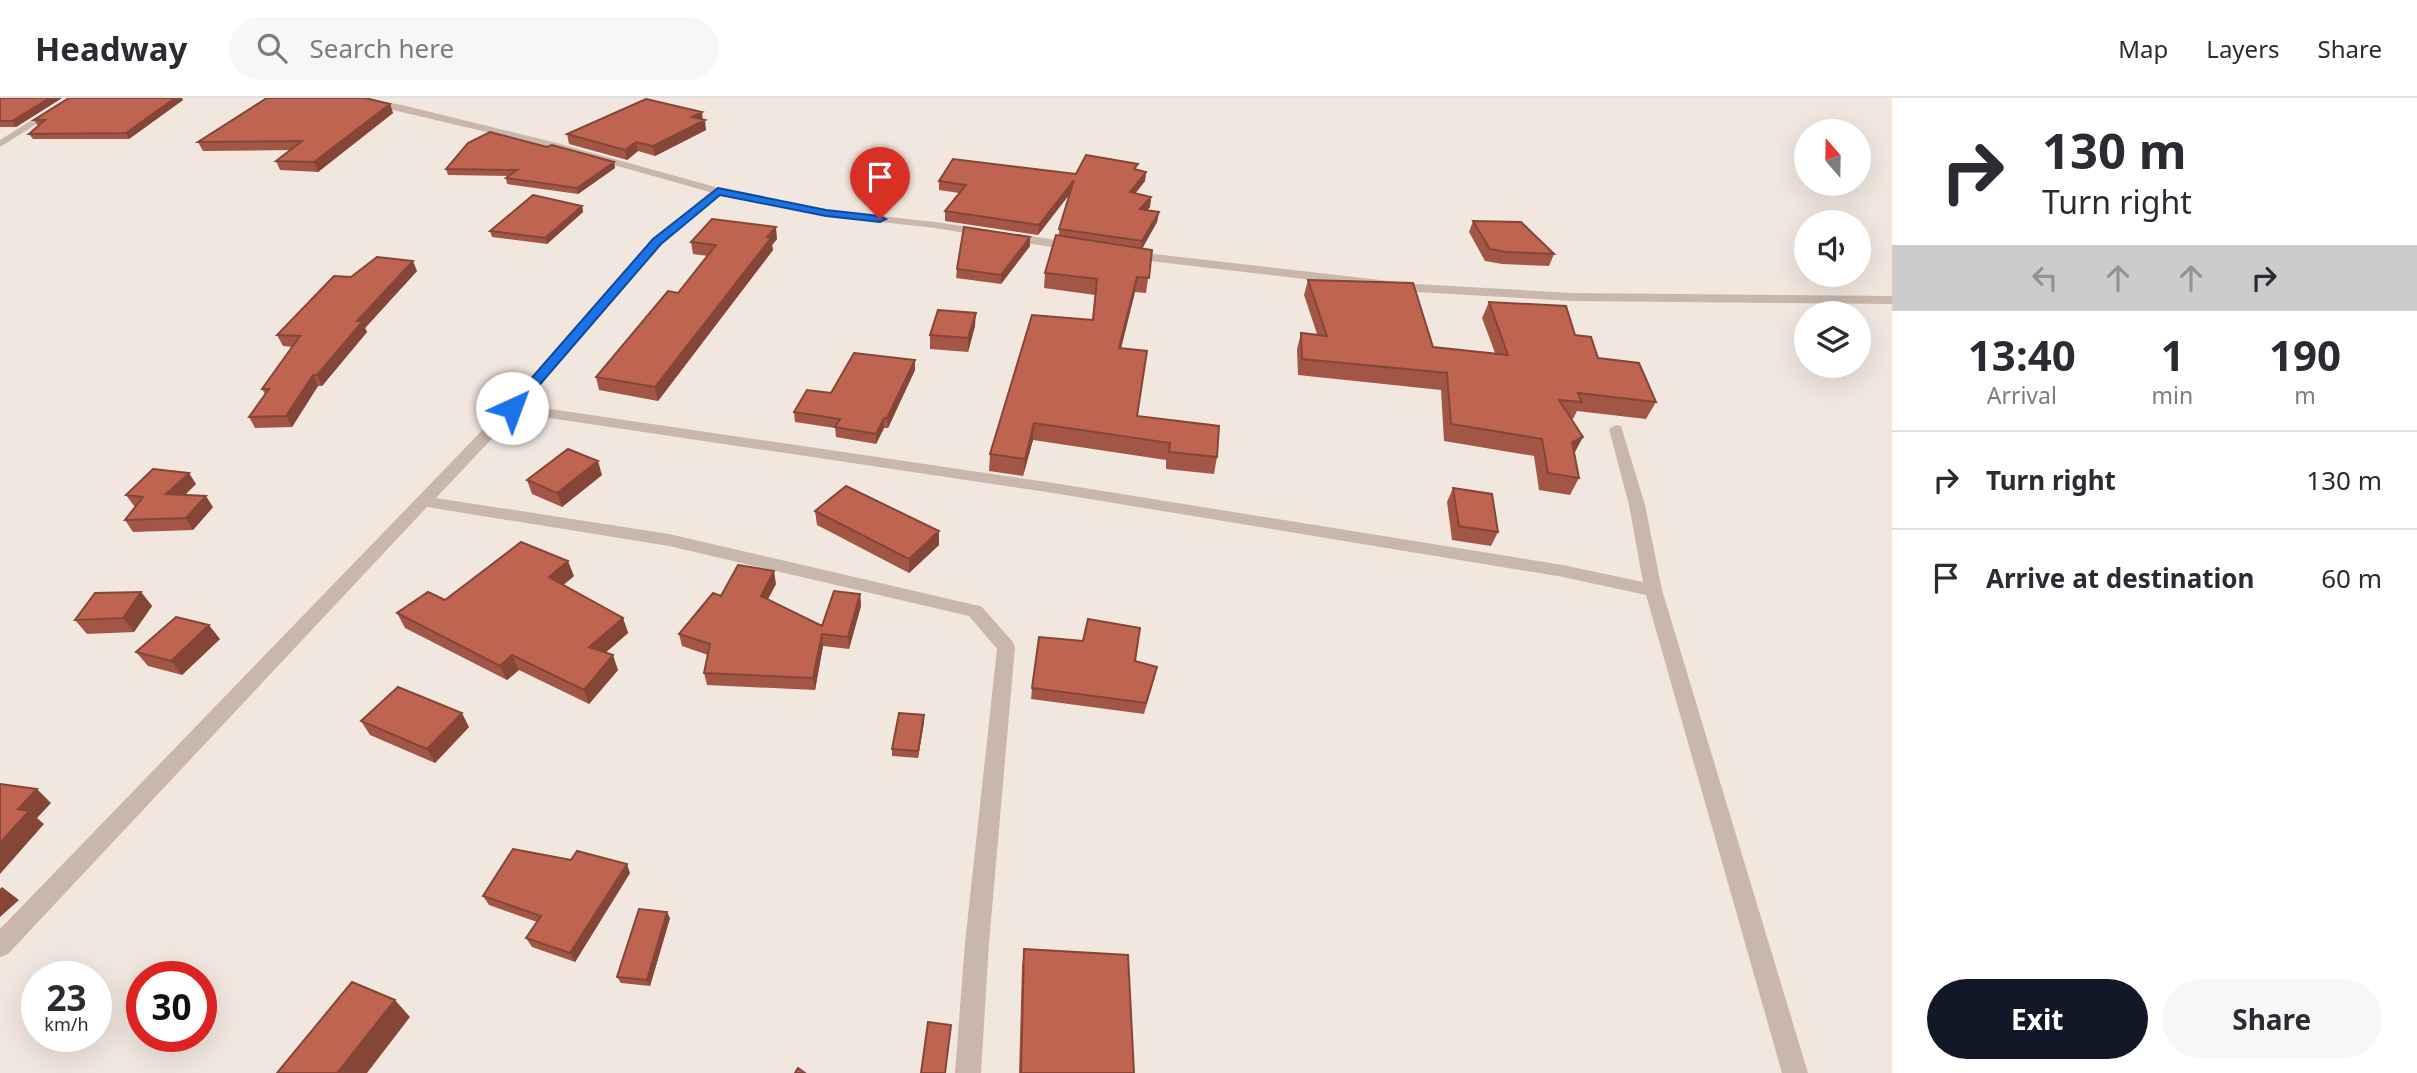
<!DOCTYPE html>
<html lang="en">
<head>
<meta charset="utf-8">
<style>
	:root { --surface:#fff; --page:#f7f7f7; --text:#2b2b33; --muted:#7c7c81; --line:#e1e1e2; --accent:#111827 }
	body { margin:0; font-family:"Noto Sans",sans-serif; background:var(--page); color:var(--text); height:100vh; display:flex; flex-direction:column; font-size:26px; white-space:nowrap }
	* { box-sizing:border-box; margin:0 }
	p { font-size:23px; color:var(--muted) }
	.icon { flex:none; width:38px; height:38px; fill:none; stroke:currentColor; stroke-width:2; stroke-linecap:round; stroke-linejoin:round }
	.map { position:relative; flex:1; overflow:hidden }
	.details { display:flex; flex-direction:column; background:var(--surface); width:525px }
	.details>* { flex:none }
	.guide { background:#fff; color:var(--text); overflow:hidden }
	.needle { width:46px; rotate:340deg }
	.fabs { position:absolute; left:1794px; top:21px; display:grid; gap:14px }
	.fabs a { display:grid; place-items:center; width:77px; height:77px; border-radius:50%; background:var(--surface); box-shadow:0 7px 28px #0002; font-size:35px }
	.speed { position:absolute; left:21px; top:863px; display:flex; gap:14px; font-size:35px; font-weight:700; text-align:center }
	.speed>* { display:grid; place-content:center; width:91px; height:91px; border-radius:50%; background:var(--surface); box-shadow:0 7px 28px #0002; line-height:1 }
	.speed small { font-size:18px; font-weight:400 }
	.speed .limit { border:10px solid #d22; background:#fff; color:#111 }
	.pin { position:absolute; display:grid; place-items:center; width:60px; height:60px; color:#fff; margin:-72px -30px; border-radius:50% 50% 50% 0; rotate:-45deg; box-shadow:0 0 7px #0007 }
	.pin .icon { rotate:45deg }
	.me { position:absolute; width:77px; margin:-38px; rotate:43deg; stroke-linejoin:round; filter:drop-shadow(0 0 5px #0008) }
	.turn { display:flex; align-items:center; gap:24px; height:147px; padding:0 35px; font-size:32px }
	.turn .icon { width:91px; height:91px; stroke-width:2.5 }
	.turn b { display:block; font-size:49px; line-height:60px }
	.lanes { display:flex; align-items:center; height:66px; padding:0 35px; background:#0003; justify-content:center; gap:35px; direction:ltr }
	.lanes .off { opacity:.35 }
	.eta { display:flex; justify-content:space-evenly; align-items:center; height:119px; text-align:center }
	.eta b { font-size:42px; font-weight:700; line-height:49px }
	.button { display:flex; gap:14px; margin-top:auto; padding:14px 35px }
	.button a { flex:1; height:80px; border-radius:42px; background:var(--accent); color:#fff; font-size:28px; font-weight:700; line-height:80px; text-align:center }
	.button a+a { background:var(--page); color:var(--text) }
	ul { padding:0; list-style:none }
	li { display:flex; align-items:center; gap:21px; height:98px; padding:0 35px; border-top:2px solid var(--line) }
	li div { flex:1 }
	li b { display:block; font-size:26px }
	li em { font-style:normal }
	header { display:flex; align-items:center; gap:42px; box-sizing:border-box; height:98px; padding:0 35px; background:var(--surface); border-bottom:2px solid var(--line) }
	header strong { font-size:33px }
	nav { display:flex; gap:38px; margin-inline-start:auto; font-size:24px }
	.search { width:490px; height:63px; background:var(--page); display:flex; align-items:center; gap:18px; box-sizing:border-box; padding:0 24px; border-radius:38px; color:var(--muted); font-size:26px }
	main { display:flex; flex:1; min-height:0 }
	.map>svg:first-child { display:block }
</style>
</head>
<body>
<header>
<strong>Headway</strong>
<div class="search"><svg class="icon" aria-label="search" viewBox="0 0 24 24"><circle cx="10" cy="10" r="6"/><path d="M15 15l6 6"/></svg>Search here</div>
<nav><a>Map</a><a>Layers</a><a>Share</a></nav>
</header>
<main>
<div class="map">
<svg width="1892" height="975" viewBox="0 0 1892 975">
	<rect width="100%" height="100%" fill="#f1e7df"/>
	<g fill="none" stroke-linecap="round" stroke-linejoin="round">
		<!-- minor -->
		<path fill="#c9b7ab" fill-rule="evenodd" d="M67,0H78L0,49V42Z
			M342,0H363L402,7L553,44L719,90L826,112L935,124L1076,145L1082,149L1076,153L935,130L826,118L720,97L661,146L523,307L1047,384L1563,467L1643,484L1629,407L1609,331L1616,327L1621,328L1645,407L1662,492L1808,975H1782L1646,497L1563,479L1047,394L516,315L436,400L669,436L975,507L981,508L1013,544L1015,549L989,845L981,975H955L965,845L997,551L969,518L669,448L427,409L8,856L0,859V831L528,285L653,142L710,94L546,48Z
			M1128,153L1415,186L1573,195L1892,198V206L1573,203L1415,194L1124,160V154Z"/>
	</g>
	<!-- wall -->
	<path fill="#a35645" d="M0,0H62L16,29H0Z
		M69,0H182L183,2L129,41H33L29,36L38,28L34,22Z
		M390,6L393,15L318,74L280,72L276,63L290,52L203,53L198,44Z
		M703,22L706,32L655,58L638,53L627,62L569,46L567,36Z
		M547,49L614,64L615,70L578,96L507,86L506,80L509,78L448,77L446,71Z
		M1137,72L1146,74L1145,83L1135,96L1151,99L1150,109L1147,112L1159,114L1157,124L1142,150L1152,152L1146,195L1135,194L1121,250L1137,318L1217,359L1214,376L1166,371V362L1033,342L1023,378L989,373L990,356L1092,222L1095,197L1044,190L1045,175L1059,137V131L1070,96L1038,137L945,123V113L959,95L939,92V83Z
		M582,108L583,114L547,146L492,139L490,133Z
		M1473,123L1554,156L1549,168L1502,166L1485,163L1469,134Z
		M777,141L772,147L773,152L658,303L599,292L596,279L678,195L708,158L693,156L691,144Z
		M1030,148L1001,186L956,180L957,171Z
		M417,173L365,230L367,234L322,288H318L292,329L255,330L249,319L265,296L262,291L292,249L283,248L277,237L351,179Z
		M1308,182L1433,249L1495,255L1482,220L1489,204L1575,237L1598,260L1656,304L1646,321L1577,313L1573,321L1571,320L1574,356L1579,380L1570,397L1539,392L1534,358L1444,343L1441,292L1298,277L1297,251L1301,235L1317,236L1304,197Z
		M975,228L968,254L930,251V237Z
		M915,262V272L888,330H884L876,346L836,339L835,330L795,324L794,314L831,295Z
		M602,377L562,409L532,396L527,382Z
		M196,386L185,397L213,409L193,432L133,434L125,422L135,409L134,408L126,397Z
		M1453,390L1498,434L1491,448L1452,442L1447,404Z
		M815,413L939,447L909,475L817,427Z
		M574,478L563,487L623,520L628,535L606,554L618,572L589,606L519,572L507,582L405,530L397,515L445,502Z
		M776,486L768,501L822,528L860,496L861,508L849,551L823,548L815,592L707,587L704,575L708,557L682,548L679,536L721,498Z
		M141,494L152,508L134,534L87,536L75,522Z
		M220,541L182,577L148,568L136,554Z
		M1135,563L1155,579L1144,616L1031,601L1032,590Z
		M361,623L469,629L435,665L370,637Z
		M924,624L918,660L892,658V651Z
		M630,775L575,864L532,849L526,840L537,824L489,807L483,798Z
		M670,820L650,888L621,885L617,879Z
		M1024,851L1134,975H1019L1022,869Z"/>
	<!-- shaded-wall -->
	<path fill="#854638" d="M50,0H62L16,29L12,23Z
		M175,0H182L183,2L129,41L126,35Z
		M390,6L393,15L318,74L314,64Z
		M702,14L703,23L705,22L706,32L655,58L653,48L692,19Z
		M636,44L638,53L627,62L625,52Z
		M614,64L615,70L578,96L577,90Z
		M1146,74L1145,83L1128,104L1130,94Z
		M1074,82L1073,91L1038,137L1039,127Z
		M1151,99L1150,109L1139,121L1140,111Z
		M582,108L583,114L547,146L545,140Z
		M1159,114L1157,124L1141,153L1142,143Z
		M776,129L777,141L772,147L773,152L658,303L655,289Z
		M1030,139V148L1001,186V177Z
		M413,163L417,173L365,230L367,234L322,288L317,277L357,223Z
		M1137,179L1135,194L1117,266L1119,250Z
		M976,215L975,228L968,254V240Z
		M915,262V272L888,330L887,320Z
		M313,277L318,288L292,329L286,318Z
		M884,320V330L876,346V336Z
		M1034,325L1033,342L1023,378L1025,361Z
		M1583,339L1574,356L1572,344Z
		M598,363L602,377L562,409L557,395Z
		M189,375L196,386L174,407L166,396Z
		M206,398L213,409L193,432L186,420Z
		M939,433V447L909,475V461Z
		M568,463L574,478L555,494L549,479Z
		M774,473L776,486L763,510L761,498Z
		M141,494L152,508L134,534L123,520Z
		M860,496L861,508L849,551L848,539Z
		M623,520L628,535L595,564L589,549Z
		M209,527L220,541L182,577L171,563Z
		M822,536L823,548L815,592L813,580Z
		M512,557L519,572L507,582L500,568Z
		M613,557L618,572L589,606L584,592Z
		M462,615L469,629L435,665L427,651Z
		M924,617V624L918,660V653Z
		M37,691L51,705L37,720L44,726L0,776V745L18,711Z
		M627,766L630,775L575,864L570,855Z
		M2,789L19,802L0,819V791Z
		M667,814L670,820L650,888L647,882Z
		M395,902L410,919L367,975H337Z"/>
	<!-- building -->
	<path fill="#be6450" stroke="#854638" stroke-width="2" d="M0,0H50L12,23H0Z
		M69,0H175L126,35L29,36L45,22H34Z
		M267,0H365L390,6L314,64L276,63L302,43L198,44Z
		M646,1L702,14L692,19L705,22L653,48L636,44L625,52L567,36Z
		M490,34L547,49L552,47L614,64L577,90L506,80L517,72L446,71L468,45Z
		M1086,57L1138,66L1134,71L1146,74L1130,94L1151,99L1140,111L1159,114L1142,143L1059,131L1074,82L1039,127L945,113L966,87L939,83L953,61L1076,76Z
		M533,97L582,108L545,140L490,133Z
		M712,121L776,129L767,139L771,140L655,289L596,279L668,193L678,195L716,147L691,144Z
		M1473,123L1521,124L1554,156L1506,154L1490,151Z
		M964,129L1030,139L1001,177L957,171Z
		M1056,137L1152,152L1149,180L1137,179L1119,250L1147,253L1137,318L1219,328L1217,359L1169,354L1170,345L1034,325L1025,361L990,356L1032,217L1093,222L1097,181L1045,175Z
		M377,159L413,163L357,223H363L317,277H313L286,318L249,319L269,291H262L300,238L277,237L334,178L351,179Z
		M1308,182L1413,185L1433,249L1508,257L1489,204L1566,208L1575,237L1591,239L1598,260L1639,265L1656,304L1578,295L1582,304L1559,302L1583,339L1572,344L1579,380L1548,375L1542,341L1451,326L1447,275L1302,261L1301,235L1327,238Z
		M938,212L976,215L968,240L930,237Z
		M854,255L915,262L887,320H884L876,336L835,329L840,321L794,314L807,292L831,295Z
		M568,351L598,363L557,395L527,382Z
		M153,371L189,375L166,396L206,398L186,420L125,422L143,399L126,397Z
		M846,388L939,433L909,461L815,413Z
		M1453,390L1492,396L1498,434L1459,428Z
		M521,444L568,463L549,479L623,520L589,549L613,557L584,592L512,557L500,568L397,515L428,494L445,502Z
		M738,467L774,473L761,498L822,528L834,493L860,496L848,539L822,536L813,580L704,575L710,546L679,536L713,495L721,498Z
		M141,494L123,520L75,522L95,495Z
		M176,519L209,527L171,563L136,554Z
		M1088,521L1140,530L1135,563L1157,569L1146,605L1032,590L1039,539L1083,543Z
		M398,589L462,615L427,651L361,623Z
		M899,615L924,617L918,653L892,651Z
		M0,686L37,691L18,711L29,713L0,745Z
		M513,751L571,762L577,753L627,766L570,855L526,840L541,818L483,798Z
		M639,811L667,814L647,882L617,879Z
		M1024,851L1128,857L1134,975H1021Z
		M352,884L395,902L337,975H277Z
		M928,924L951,927L945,975H921Z
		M798,970L805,975H795Z"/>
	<!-- route -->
	<path fill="#1a73e8" stroke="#114b97" stroke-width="2" d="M718,90L826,112L880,118L886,121L880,124L826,118L720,97L661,146L517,313H508V307L653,141Z"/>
</svg>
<div class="fabs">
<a><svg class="needle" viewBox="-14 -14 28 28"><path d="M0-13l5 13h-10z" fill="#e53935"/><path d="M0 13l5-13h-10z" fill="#7c7c81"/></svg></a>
<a><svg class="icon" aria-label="sound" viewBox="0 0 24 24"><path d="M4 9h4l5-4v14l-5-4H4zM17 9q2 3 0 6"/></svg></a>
<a><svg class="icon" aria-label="layers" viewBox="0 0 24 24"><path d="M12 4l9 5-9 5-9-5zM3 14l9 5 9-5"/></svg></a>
</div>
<div class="speed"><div>23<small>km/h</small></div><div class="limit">30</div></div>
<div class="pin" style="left:880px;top:121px;background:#d93025"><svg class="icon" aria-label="arrive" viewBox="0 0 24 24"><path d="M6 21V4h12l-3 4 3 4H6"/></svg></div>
<svg class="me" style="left:512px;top:310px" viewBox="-20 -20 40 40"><circle r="19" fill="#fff"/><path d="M0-13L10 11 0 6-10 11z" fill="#1a73e8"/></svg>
</div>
<section class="details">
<div class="guide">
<div class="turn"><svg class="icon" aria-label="right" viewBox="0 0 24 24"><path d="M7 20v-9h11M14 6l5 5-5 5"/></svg><div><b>130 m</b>Turn right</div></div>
<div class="lanes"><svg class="icon off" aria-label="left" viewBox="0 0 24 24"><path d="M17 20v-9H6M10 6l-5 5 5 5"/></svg><svg class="icon off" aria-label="ahead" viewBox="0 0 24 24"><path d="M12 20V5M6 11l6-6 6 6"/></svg><svg class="icon off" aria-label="ahead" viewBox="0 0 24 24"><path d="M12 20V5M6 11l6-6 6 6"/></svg><svg class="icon" aria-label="right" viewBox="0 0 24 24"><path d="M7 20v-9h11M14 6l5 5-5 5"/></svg></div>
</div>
<div class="eta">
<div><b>13:40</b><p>Arrival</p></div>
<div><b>1</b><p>min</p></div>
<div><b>190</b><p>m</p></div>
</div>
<ul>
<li><svg class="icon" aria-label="right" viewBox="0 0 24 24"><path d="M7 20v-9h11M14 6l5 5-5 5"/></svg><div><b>Turn right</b></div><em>130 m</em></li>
<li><svg class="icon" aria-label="arrive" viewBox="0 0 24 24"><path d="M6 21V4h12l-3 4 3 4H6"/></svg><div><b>Arrive at destination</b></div><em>60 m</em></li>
</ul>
<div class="button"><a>Exit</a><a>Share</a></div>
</section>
</main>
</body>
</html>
